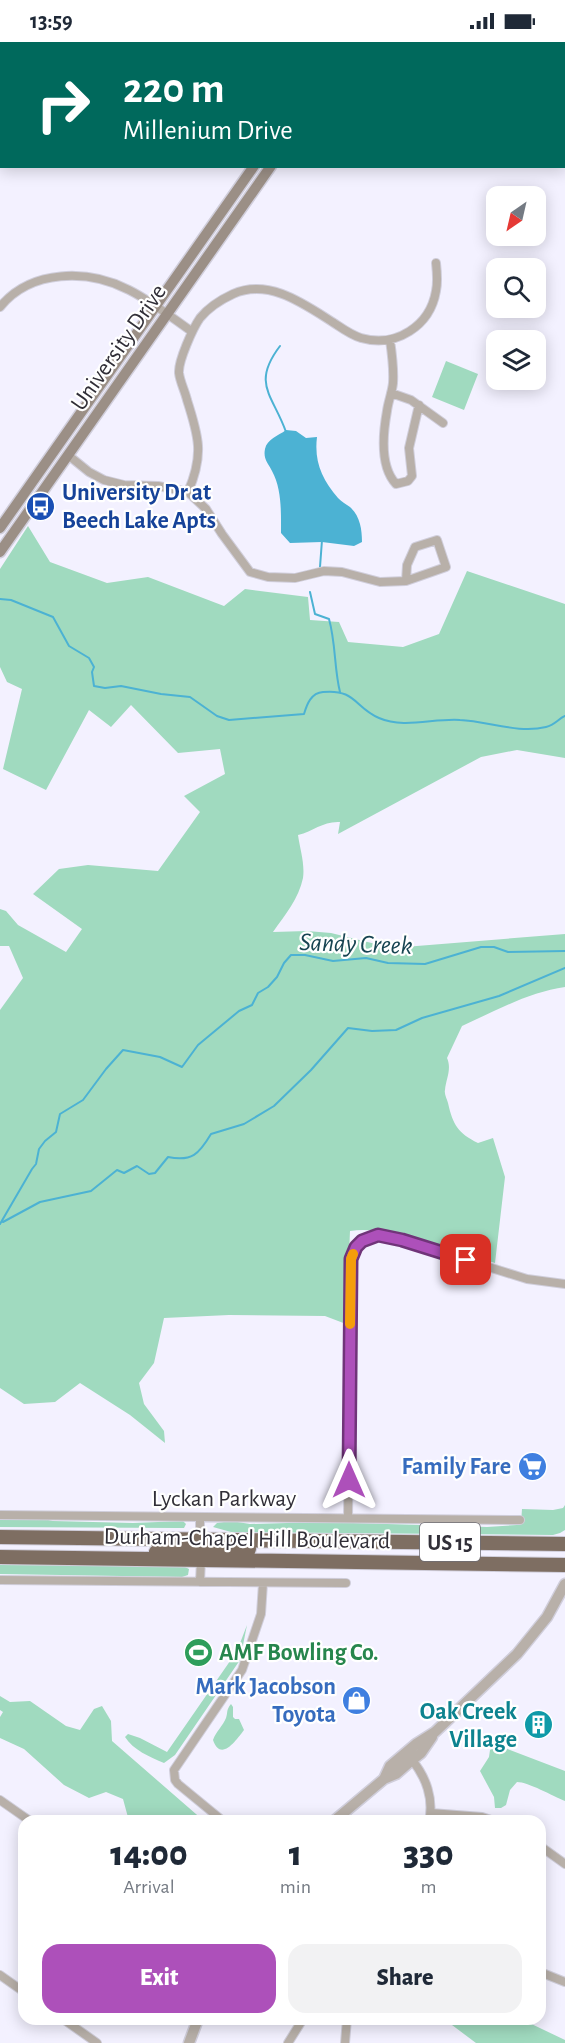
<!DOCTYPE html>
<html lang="en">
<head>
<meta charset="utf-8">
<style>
	:root { --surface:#fff; --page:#f2f2f3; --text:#1f2937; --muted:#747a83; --accent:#ad50ba }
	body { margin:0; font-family:"Alegreya Sans",sans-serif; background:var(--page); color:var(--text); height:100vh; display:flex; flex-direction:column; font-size:22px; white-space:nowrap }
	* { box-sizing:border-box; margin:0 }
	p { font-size:20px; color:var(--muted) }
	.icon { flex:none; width:33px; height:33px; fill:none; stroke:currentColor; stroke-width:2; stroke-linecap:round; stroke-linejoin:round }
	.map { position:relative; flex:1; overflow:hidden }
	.panel { position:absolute; left:18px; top:1773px; width:528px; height:210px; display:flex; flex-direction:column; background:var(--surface); border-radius:18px; box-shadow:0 3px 15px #0003 }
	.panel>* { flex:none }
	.hud { position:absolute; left:0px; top:0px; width:566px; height:126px; box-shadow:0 3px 15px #0003; background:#00695c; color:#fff; overflow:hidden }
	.needle { width:39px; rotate:214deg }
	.tools { position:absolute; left:486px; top:144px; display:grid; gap:12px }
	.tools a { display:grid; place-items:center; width:60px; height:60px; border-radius:12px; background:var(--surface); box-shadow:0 3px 15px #0003; font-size:30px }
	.pin { position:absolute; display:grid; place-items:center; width:51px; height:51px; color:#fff; margin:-26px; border-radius:12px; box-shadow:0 3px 9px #0006 }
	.me { position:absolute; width:66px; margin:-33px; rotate:0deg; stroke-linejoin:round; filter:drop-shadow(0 0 4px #0008) }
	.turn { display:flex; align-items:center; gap:21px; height:126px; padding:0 24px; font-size:27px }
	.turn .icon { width:78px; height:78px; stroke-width:2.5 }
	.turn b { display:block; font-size:42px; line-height:51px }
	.eta { display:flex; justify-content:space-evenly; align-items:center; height:102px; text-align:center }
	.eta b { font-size:36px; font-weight:800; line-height:42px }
	.action { display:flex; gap:12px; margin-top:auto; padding:12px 24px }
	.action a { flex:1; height:69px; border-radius:18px; background:var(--accent); color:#fff; font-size:24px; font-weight:800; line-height:69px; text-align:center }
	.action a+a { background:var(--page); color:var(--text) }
	.status { display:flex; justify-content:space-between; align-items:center; height:42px; padding:0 30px; background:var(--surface); direction:ltr }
	.status svg { height:16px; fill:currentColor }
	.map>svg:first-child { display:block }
</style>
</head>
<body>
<div class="status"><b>13:59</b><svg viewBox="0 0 49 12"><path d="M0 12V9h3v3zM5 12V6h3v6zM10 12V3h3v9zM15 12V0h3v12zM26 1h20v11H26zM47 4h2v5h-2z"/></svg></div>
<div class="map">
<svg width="565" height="2001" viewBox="0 0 565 2001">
	<rect width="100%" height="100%" fill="#f3f1ff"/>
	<!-- green -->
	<path fill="#a0dabf" d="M446,319L478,332L464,368L432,355Z
		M28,484L50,520L107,541L148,535L224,564L245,547L308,555L310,578L339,580L348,600L403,605L439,592L467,529L565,562V716L517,708L481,715L338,792L340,780C323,779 314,789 298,793C300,807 305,822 303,836C299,856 285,873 273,890L307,889L331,891L392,906L565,892V945C529,950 495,969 462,984L447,1016C452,1027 446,1037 445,1048C444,1052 447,1057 448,1061C453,1083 458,1091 478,1101L493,1096L505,1135L495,1221C454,1209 392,1183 350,1189L346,1282L325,1274L229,1273L164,1276L154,1321L139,1341L144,1362L164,1389L165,1401L130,1373L80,1341L55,1360L24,1362L0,1346V968L23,936L9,904H0V867L6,869L18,883L66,910L82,887L33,852L59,827L88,823L158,829L200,770L184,754L225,732L220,707L178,711L131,663L111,685L89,668L46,748L3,727L22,647L7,640L0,625V527Z
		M565,1463V1488L560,1491L553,1493L231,1490L213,1485L217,1481L231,1479L250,1482L320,1480L487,1485L517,1483L521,1481L522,1467L553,1468L563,1466Z
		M0,1475L39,1476L53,1479L133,1481L183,1479L186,1482L184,1486H176L0,1485Z
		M0,1523L183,1524L189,1527L188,1533L182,1535L0,1532Z
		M247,1583L240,1618L175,1713L164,1721C150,1715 133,1708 125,1695L128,1692L140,1696L167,1710L237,1609Z
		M0,1654L10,1660L30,1659L66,1684L80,1688L94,1667L102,1664L111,1679L112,1699L204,1779H129L123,1757L106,1750L89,1756L64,1743L24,1707L0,1696V1675L3,1670L0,1668Z
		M231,1662L233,1665V1675L235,1677H239L244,1688C237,1697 221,1721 213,1698C216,1689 223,1684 226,1676C228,1670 226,1668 231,1662Z
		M497,1703L565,1729V1759C553,1754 528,1740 517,1740L510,1748L506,1763L501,1766H495L494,1755L480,1729L489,1715L490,1708Z
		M444,1977H521L565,1998V2001H476Z"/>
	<!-- water -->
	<path fill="#4cb2d3" d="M286,388L296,389L306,396L317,395C314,420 322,437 338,456C342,460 346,462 350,465C360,474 362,487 362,500L354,504L322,500L290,501L281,491C281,471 282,447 272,429C268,421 263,417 265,407C267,397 278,394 286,388Z"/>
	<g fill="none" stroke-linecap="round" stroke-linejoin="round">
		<!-- stream -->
		<path stroke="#4cb2d3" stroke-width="2" d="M251,0V2
			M564,12H565
			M280,304C251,342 273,353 286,390
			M320,525L322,498
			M310,550L315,572L329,577C336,602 334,626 340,650
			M0,557L11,558L53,575L69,604L89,616L94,625L92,630L94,644L105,646L121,644L161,652L190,655L217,674L229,678L304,672C307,662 311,651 323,650C356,647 354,665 379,676C404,687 434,676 460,678C488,679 518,692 546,685C555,683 558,677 565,674
			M3,1180L40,1160L91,1149L117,1128L124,1131L137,1124L149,1132L155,1131L168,1115C192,1120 199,1112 211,1092L244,1082L274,1064L311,1028L348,986L372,989L396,988L422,976L499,954L565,926
			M0,1182L32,1127L36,1122L39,1107L45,1099L56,1090L60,1072L83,1058L106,1027L123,1008L160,1015L182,1025L198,1003L239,969L252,963L258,951L268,945L277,935L284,921L291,913H305L333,919L366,916L388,921L425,922L481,905H494L508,910L565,909"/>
		<defs>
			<path id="minor" d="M0,265C31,227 88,227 129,248C151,259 171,275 191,289
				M390,298C392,312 394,327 393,341C392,351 388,360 387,369C383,391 380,425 396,442L408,439L412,434L409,406L419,363
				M391,351L411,358L443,381
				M68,413L89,430L104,438L124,443L158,444L188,450L206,467L222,492L250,530L268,535L295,536L324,529L342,530L380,540L406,539L446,525L437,498L415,505L407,523L406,539
				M188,450C204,413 199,395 187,358C185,349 180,340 179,331C178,319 193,286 200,276C209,265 220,258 233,252C269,236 304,262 334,281C343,287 351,293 361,296C396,306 430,284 436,249C438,240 437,230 436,221
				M0,1473L520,1478
				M348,1476L351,1217L356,1205L362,1199L378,1193L402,1198L527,1237L565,1242
				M200,1498V1476
				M0,1538L346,1541
				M200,1540L201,1518
				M412,1718C426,1735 434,1757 429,1779
				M0,1758L30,1779
				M431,1771L482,1775L494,1779
				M223,1779L178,1742L175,1738L174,1728L242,1628L261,1572L263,1541
				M540,1804L565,1822
				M540,1930L565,1940
				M0,1933L24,1950
				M63,1977L97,2001
				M288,2001L303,1977
				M345,2001L347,1977"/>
			<path id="tertiary" d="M384,1737L390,1724L416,1702L435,1690L517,1612L547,1575L565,1542
				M334,1779L384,1737L396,1732L412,1718L421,1711L432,1695
				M189,2001L198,1977"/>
			<path id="secondary" d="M341,2L342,0
				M359,2L360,0
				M0,486L254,124
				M0,510L271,124"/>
			<path id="trunk" d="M0,1495L565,1502
				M156,1510L191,1507L199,1503
				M0,1515L565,1523
				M201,1518C211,1504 232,1508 249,1507"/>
		</defs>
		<!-- minor casing -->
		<use href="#minor" stroke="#d0cedb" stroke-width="10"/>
		<!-- tertiary casing -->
		<use href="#tertiary" stroke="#d0cedb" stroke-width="13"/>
		<!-- secondary casing -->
		<use href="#secondary" stroke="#d0cedb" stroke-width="13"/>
		<!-- trunk casing -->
		<use href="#trunk" stroke="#d0cedb" stroke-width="16"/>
		<!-- minor -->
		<use href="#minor" stroke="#b8b0a9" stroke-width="8"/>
		<!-- tertiary -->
		<use href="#tertiary" stroke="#b8b0a9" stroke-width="10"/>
		<!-- secondary -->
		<use href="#secondary" stroke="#9b8f86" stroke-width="10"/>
		<!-- trunk -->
		<use href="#trunk" stroke="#7e6e62" stroke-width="14"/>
	</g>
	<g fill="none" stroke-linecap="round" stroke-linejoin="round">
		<defs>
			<path id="route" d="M349,1438L351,1217L356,1205L362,1199L378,1193L402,1198L466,1218"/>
		</defs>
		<!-- route casing -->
		<use href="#route" stroke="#703479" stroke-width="15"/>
		<!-- route -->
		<use href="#route" stroke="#ad50ba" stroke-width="10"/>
		<!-- slow -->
		<path stroke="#f59e0b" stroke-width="10" d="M350,1282L351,1217L353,1212"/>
	</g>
	<!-- icons -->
	<defs>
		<symbol id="bus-disc" viewBox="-11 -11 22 22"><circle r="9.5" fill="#1a4fb4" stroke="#fff"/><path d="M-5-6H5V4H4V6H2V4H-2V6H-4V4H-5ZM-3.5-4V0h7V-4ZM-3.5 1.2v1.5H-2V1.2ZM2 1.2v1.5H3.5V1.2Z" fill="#fff"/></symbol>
		<symbol id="supermarket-disc" viewBox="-11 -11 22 22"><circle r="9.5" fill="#3f7fe0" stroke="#fff"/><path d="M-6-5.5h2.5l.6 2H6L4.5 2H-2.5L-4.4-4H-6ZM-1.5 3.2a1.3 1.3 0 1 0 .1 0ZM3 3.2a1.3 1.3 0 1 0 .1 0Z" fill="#fff"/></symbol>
		<symbol id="stadium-disc" viewBox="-11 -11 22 22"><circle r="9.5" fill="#2e9e5b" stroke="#fff"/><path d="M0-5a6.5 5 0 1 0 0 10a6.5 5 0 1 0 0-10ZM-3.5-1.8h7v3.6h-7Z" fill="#fff"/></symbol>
		<symbol id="shop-disc" viewBox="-11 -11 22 22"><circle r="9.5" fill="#3f7fe0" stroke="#fff"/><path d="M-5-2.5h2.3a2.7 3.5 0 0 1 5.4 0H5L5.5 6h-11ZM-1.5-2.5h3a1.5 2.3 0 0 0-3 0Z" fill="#fff"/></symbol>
		<symbol id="building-disc" viewBox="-11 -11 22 22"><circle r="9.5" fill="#0f9aa8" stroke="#fff"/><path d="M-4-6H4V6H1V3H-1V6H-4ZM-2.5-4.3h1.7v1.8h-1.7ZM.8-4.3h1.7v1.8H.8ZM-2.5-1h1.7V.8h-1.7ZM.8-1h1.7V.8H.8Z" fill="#fff"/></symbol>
	</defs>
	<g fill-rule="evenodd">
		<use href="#bus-disc" x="24" y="448" width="33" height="33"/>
		<use href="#supermarket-disc" x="516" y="1408" width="33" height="33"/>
		<use href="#stadium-disc" x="182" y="1594" width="33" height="33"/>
		<use href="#shop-disc" x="340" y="1642" width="33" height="33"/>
		<use href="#building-disc" x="522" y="1666" width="33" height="33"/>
	</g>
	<g text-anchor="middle" stroke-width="4.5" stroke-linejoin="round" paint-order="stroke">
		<!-- shield labels -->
		<rect fill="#fff" stroke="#6f6d74" stroke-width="1.5" x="420" y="1481" width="60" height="38" rx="4.5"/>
		<g font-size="22" font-weight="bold" fill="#312f38">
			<text x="450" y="1508">US 15</text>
		</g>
		<!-- street labels -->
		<g font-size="24" fill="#312f38" stroke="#fff">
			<text transform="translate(118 305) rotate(-55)" y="8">University Drive</text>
			<text x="224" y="1464">Lyckan Parkway</text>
			<text transform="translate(247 1496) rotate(1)" y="8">Durham-Chapel Hill Boulevard</text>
		</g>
		<!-- transit labels -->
		<g font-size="24" font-weight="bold" fill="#164399" stroke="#fff" text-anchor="start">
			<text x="62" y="458">University Dr at<tspan x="62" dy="28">Beech Lake Apts</tspan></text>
		</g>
		<!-- shop labels -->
		<g font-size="24" font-weight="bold" fill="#366cbe" stroke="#fff" text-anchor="end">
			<text x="511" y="1432">Family Fare</text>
			<text x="336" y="1652">Mark Jacobson<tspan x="336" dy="28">Toyota</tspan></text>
		</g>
		<!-- leisure labels -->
		<g font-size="24" font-weight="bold" fill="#27864d" stroke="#fff" text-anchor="start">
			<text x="219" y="1618">AMF Bowling Co.</text>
		</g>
		<!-- culture labels -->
		<g font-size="24" font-weight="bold" fill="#0d838f" stroke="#fff" text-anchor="end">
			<text x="517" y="1677">Oak Creek<tspan x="517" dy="28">Village</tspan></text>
		</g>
		<!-- water labels -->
		<g font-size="26" font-style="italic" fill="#174452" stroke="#fff">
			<text transform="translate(356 901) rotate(2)" y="9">Sandy Creek</text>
		</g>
	</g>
</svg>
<div class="tools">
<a><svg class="needle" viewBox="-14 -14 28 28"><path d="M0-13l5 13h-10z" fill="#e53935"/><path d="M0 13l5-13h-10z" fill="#747a83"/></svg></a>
<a><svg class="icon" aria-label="search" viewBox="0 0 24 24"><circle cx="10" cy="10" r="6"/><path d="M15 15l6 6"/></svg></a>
<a><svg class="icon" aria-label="layers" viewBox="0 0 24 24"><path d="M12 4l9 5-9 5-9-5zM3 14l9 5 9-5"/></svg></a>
</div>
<div class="pin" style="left:466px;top:1218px;background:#d93025"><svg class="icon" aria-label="arrive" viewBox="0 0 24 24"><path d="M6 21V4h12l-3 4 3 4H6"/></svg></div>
<svg class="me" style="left:349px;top:1438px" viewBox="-20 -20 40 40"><path d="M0-17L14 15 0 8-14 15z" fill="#ad50ba" stroke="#fff" stroke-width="4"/></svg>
<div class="hud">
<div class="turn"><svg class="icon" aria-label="right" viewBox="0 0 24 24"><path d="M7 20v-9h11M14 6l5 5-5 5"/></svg><div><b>220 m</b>Millenium Drive</div></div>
</div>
<section class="panel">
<div class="eta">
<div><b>14:00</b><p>Arrival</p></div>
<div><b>1</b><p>min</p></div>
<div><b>330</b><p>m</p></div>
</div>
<div class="action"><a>Exit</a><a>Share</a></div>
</section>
</div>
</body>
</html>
